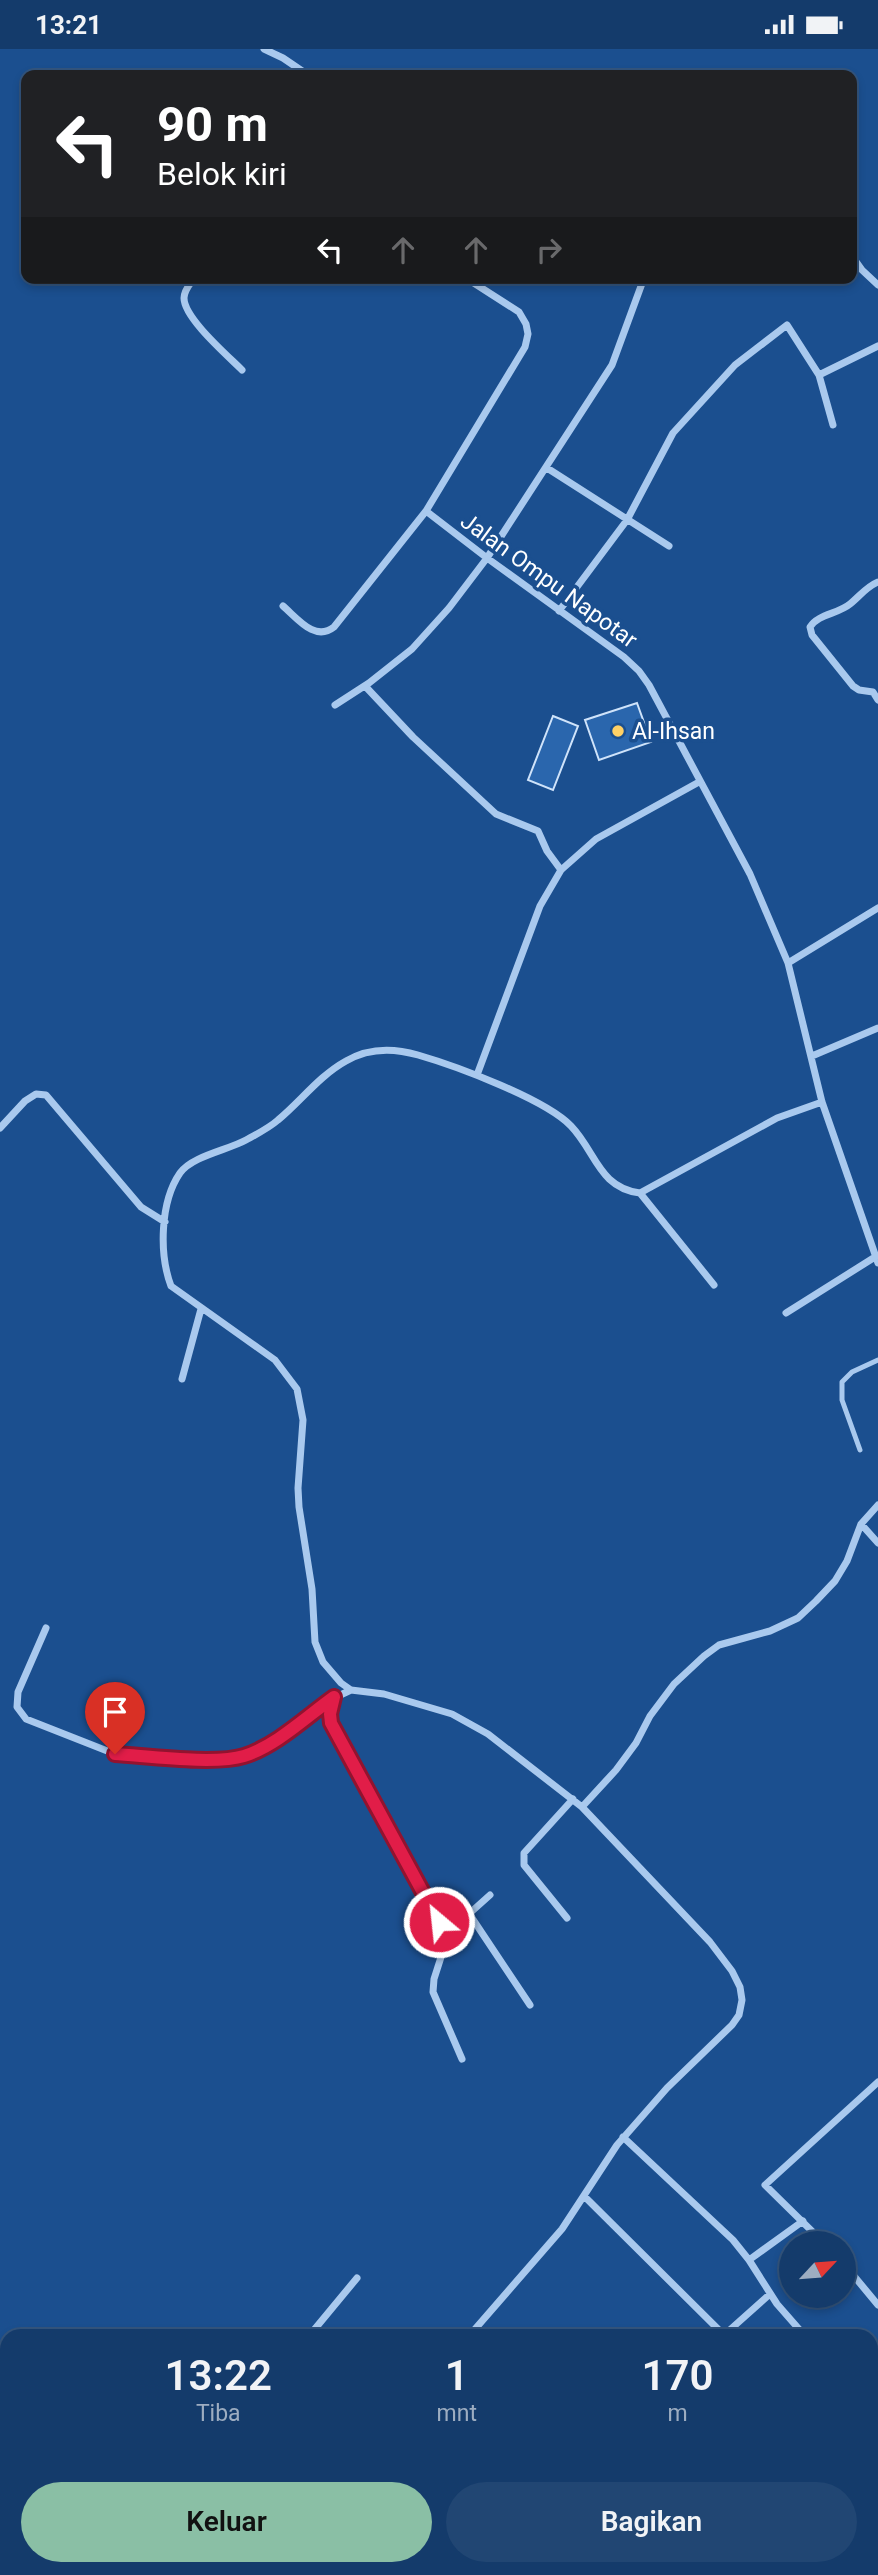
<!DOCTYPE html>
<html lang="id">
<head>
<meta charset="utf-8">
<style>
	:root { --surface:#143b6b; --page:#214673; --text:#f1f3f6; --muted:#9dadc1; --line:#33557e; --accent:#8abfa5 }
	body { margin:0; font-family:Roboto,sans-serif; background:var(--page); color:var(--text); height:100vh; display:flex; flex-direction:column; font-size:26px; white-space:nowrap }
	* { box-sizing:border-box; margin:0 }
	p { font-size:23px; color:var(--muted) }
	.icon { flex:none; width:38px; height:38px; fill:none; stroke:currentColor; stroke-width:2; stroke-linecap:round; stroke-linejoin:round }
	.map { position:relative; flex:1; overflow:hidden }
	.sheet { position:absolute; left:0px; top:2280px; width:878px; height:247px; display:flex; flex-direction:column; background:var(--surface); border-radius:21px 21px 0 0; box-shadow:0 4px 10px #0003,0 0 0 2px var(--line) }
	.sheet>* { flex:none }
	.hud { position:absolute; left:21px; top:21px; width:836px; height:214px; border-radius:14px; box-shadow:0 4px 10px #0003,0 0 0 2px var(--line); background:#202124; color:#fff; overflow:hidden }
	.needle { width:46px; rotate:64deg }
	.controls { position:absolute; left:779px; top:2182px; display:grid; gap:14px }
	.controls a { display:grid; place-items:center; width:77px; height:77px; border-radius:50%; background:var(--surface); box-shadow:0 4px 10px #0003,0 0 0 2px var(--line); font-size:35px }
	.pin { position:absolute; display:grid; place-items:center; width:60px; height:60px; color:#fff; margin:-72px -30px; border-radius:50% 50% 50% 0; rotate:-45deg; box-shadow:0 0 7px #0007 }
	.pin .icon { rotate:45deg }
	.me { position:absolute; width:77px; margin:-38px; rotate:332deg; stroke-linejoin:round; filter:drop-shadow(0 0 5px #0008) }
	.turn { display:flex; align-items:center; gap:24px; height:147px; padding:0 21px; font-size:32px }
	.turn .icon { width:91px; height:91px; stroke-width:2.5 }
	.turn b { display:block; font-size:49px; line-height:60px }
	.lanes { display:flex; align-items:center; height:66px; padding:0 21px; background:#0003; justify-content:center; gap:35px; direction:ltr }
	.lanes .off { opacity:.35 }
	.eta { display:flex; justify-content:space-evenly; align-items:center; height:119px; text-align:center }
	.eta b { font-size:42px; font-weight:600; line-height:49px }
	.action { display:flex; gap:14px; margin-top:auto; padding:14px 21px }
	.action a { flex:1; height:80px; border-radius:42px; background:var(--accent); color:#111; font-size:28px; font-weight:600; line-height:80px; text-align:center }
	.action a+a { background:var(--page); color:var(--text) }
	.status { display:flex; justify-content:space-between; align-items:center; height:49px; padding:0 35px; background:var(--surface); direction:ltr }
	.status svg { height:19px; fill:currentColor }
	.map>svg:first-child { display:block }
</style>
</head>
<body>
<div class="status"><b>13:21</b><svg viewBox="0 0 49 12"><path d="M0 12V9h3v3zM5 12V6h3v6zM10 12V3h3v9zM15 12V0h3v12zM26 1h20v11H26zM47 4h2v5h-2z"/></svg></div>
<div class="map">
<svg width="878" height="2526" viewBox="0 0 878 2526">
	<rect width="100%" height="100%" fill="#1b4f8f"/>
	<!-- building -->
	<path fill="#2a66ad" stroke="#cfe3fa" stroke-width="2" d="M637,654L651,693L599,711L585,671Z
		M553,667L578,677L553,741L528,731Z"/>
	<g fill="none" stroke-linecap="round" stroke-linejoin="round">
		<!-- service -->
		<path stroke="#a9c9ee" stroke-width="5" d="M860,1401L842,1351V1333L852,1323L878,1311"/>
		<!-- minor -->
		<path stroke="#a9c9ee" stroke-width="7" d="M264,0L283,9L308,26
			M852,207L862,221L878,236
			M194,229C190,235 184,241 184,249C184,269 227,306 242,321
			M466,229L519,263L526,275L528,285L525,298L426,462L487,509L624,608L639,622L649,636L750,825L788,914L822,1053L878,1214
			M819,326L878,297
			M547,419L669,497
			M878,533C866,538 860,547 850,555C838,565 818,565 810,578L812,586L853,637L859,641L873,643L878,651
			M283,557C298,570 315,593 334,578L426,462
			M559,562L627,471L673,384L735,316L787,276L819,326L833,376
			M365,637L413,688L496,765L538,782L547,802L561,821
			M335,656L369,634L412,600L449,559L487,509L612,316L644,229
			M788,914L878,859
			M812,1007L878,979
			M477,1026L540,857L561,821L596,790L699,733
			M0,1079L25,1052L36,1045L46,1046L141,1158L165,1173
			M640,1144L714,1236
			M786,1264L875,1208
			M182,1330L201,1260
			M861,1475L878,1494
			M46,1579L18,1643L17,1658L26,1670L115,1705L205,1710L240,1708L272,1692L334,1649
			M351,1641L334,1649L331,1674L439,1873L444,1877L461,1872L490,1846
			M582,1758L616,1721L636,1694L650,1667L674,1635L704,1607L719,1596L770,1582L798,1569L816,1552L835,1532L847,1512L861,1475L878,1456
			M470,1866L530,1956
			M567,1869L524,1816V1804L573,1750
			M451,1877L434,1930L433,1943L462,2010
			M623,2088L733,2191L749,2211L777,2255L805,2287
			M584,2147L724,2286
			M824,2194L765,2136L878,2033
			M749,2211L803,2172
			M844,2215L878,2256
			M284,2284L289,2287
			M309,2287L357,2229
			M469,2287L562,2180L617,2096L667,2039L732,1976L739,1966L742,1951L740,1938L732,1922L710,1893L582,1758L488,1685L452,1665L384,1645L351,1641L341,1634L323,1613L315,1593L312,1540L299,1458L298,1439L303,1371L297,1340L275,1311L171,1237C159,1205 160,1153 180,1124C192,1107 228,1101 246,1091C257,1085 269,1079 278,1071C301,1052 319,1027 346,1012C368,999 394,999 418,1006C456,1017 545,1050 571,1077C596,1103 599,1139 640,1144L777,1069L822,1053
			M723,2287L770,2245
			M872,2364L878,2372
			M872,2412L878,2407
			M0,2450L7,2453
			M195,2520L203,2526
			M309,2520L315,2526
			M502,2520L508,2526
			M18,2526L21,2520
			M281,2526L285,2520"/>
	</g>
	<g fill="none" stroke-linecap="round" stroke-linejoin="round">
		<defs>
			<path id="route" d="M115,1705C148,1707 215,1716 244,1707C276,1697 306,1668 334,1648L330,1665L331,1674L439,1873"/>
		</defs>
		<!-- route casing -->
		<use href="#route" stroke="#92132f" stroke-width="18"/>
		<!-- route -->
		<use href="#route" stroke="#e11d48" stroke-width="12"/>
	</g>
	<!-- markers -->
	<circle fill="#ffd166" stroke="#1b4f8f" stroke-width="2.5" cx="618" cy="682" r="7"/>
	<g text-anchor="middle" stroke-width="7" stroke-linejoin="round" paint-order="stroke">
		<!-- street labels -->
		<g font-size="23" fill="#fff" stroke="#1b4f8f">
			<text transform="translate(549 531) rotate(36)" y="8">Jalan Ompu Napotar</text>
		</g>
		<!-- poi labels -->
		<g font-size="23" fill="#fff" stroke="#1b4f8f" text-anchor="start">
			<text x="632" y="690">Al-Ihsan</text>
		</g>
	</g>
</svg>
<div class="controls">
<a><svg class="needle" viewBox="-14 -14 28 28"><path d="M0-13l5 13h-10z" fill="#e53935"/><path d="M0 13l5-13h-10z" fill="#9dadc1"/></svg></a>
</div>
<div class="pin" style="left:115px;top:1705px;background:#d93025"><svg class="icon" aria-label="arrive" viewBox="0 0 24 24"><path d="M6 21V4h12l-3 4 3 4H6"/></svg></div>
<svg class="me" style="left:439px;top:1873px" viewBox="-20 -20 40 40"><circle r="17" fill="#e11d48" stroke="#fff" stroke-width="3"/><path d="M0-11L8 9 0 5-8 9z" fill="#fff"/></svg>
<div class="hud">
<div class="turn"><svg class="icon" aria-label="left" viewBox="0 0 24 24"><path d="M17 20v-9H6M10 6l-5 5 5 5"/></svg><div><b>90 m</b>Belok kiri</div></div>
<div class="lanes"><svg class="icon" aria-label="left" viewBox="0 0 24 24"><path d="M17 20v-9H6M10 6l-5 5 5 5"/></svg><svg class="icon off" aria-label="ahead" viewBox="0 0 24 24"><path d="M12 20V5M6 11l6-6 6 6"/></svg><svg class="icon off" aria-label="ahead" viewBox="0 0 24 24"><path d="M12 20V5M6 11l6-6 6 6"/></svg><svg class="icon off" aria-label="right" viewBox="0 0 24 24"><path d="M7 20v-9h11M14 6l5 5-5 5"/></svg></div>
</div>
<section class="sheet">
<div class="eta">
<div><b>13:22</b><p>Tiba</p></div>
<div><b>1</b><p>mnt</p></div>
<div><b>170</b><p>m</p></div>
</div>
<div class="action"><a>Keluar</a><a>Bagikan</a></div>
</section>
</div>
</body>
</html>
